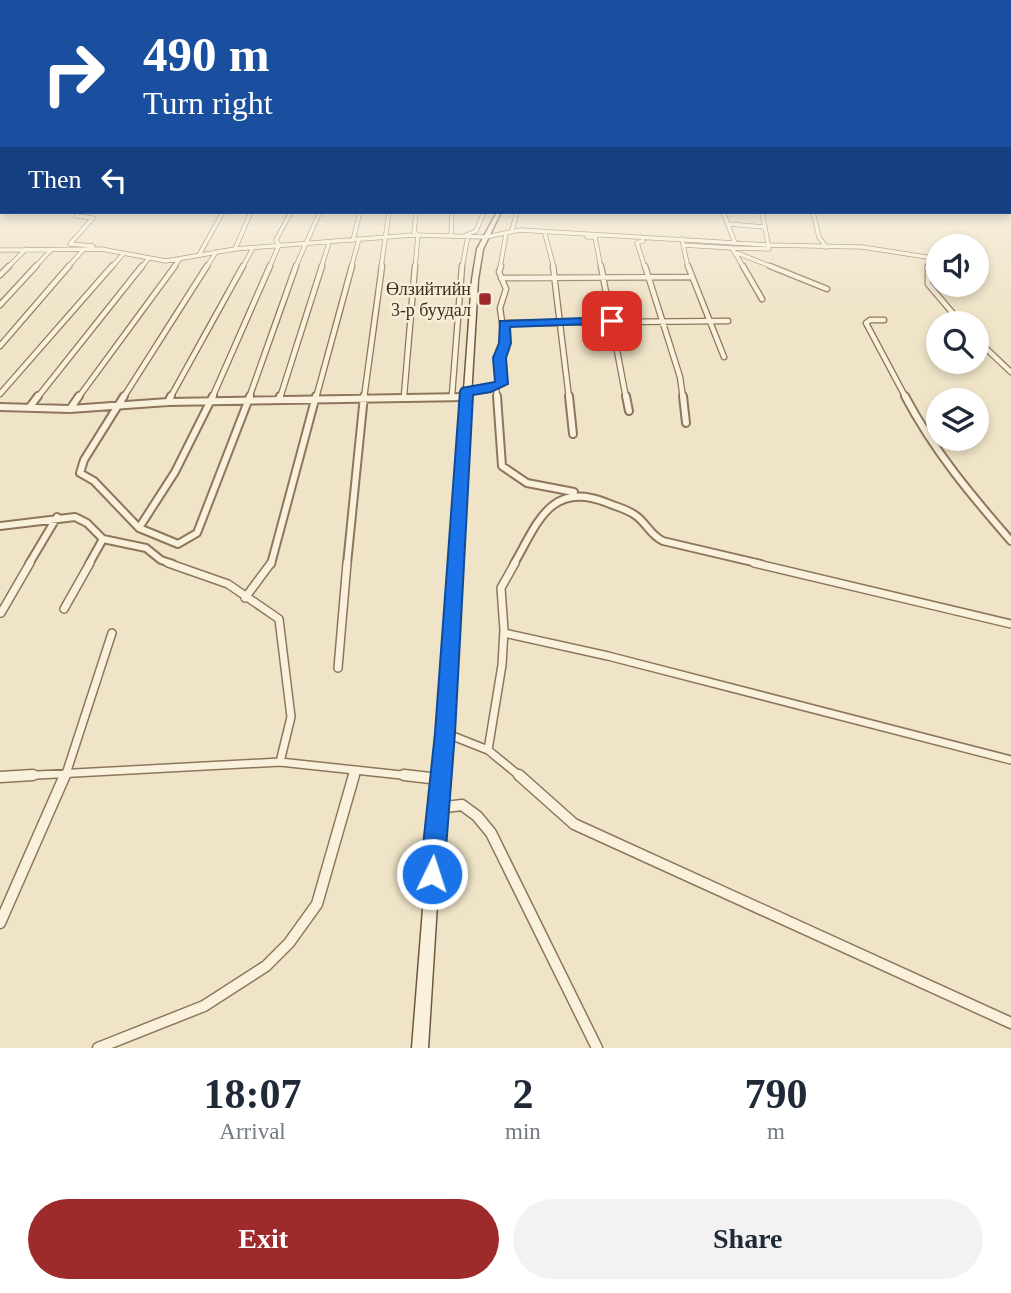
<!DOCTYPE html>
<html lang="en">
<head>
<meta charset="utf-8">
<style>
	:root { --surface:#fff; --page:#f2f2f3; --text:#1f2937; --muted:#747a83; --accent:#9e2a2b }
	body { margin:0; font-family:"Times New Roman",serif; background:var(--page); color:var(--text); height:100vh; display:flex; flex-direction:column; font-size:26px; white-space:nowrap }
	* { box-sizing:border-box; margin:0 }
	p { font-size:23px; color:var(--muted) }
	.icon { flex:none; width:38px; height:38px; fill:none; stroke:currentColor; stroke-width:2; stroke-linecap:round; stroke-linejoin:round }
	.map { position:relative; height:1048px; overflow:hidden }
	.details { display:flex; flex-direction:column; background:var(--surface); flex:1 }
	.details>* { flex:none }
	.banner { position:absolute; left:0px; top:0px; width:1012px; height:214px; box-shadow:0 4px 10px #0003; background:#1a4fa0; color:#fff; overflow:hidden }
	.controls { position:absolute; left:926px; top:234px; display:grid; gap:14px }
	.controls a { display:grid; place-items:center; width:63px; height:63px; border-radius:50%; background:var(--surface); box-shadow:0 4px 10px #0003; font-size:35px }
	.pin { position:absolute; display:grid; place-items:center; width:60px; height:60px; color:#fff; margin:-30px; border-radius:14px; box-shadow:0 4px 10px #0006 }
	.me { position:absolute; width:77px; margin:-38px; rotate:4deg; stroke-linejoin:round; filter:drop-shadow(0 0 5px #0008) }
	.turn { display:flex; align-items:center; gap:24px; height:147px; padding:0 28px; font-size:32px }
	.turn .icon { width:91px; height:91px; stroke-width:2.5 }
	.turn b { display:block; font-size:49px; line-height:60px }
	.then { display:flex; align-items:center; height:66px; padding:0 28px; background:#0003; gap:14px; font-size:26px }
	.eta { display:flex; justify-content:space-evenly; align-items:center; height:119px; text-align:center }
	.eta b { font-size:42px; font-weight:700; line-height:49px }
	.action { display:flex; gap:14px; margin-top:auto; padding:14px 28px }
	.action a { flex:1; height:80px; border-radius:42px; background:var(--accent); color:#fff; font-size:28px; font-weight:700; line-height:80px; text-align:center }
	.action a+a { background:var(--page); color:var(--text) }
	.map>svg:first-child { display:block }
</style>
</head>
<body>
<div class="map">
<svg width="1011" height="1048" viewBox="0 0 1011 1048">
	<rect width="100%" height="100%" fill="#f0e4c8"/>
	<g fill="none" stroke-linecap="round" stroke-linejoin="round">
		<defs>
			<path id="street-far4" d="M79,212L76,216L93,218L70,244L93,246
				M723,212L735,243
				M813,212L819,237L826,247
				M728,224L765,227
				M512,230L517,212
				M545,234L554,268
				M451,235L452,212
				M466,235L476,231L484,212
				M587,237H595L601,268
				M682,239L688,268
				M353,240L360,212
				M643,241L637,243L645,268
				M683,245L732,248L744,268
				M732,248L769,249L762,212
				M235,249L251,212
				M0,250L101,249L166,261L235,249L413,235L486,237L520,230L768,245L862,247L933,258L927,268
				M737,253L775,268
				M199,255L223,212
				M7,268L26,249
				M34,268L51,250
				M67,268L83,250
				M111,268L123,254
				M141,268L148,259
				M173,268L180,259
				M206,268L216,252
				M242,268L253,248
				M269,268L279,245L276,240L291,212
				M295,268L320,212
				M321,268L329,243
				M351,268L359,239
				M381,268L389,212
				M415,268L418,235L414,232L416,212
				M462,268L468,236
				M500,268L506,234"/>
			<path id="street-far3" d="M553,266L569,398
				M601,266L626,398
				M645,266L680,377L683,398
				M688,266L724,357
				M743,266L762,299
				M770,266L827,289
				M928,266V284L962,324
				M0,275L9,266
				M501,278L690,277
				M0,305L36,266
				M884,320H870L866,323L906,398
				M504,323L728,321
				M976,339L1011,372
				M0,346L69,266
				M496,387L497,398
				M466,391L486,390L501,384L500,358L505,343L500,308L506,289L499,272L501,266
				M0,394L112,266
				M452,395L462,266
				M404,396L415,266
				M37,398L142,266
				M78,398L175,266
				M123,398L207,266
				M170,398L243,266
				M212,398L270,266
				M249,398L296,266
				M280,398L322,266
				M316,398L352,266
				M364,398L382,266
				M398,398L466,397"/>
			<path id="street-far2" d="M124,396L84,460L80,473L94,481L139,528L178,544L197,533L250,396
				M497,396L502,466L527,483L574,492
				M569,396L573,434
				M626,396L629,411
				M683,396L686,423
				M905,396C934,451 971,495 1011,541
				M279,400L280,396
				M168,402L171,396
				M0,407L70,409L168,402L466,397
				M29,408L38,396
				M70,409L79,396
				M0,526L75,517L87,523L103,539L146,548L161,560L173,564
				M139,528L175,472L213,396
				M29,564L57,517
				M89,564L103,539
				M271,564L316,396
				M347,564L364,396
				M514,564C537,524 550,481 605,502C614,506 627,509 635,515C646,522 650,535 663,541L761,564"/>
			<path id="street-far1" d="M168,563L228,584L279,619L291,717L280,762
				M754,563L1011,624
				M245,598L271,563
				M64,609L90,563
				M1,613L30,563
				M504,633L608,656L1011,760
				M338,668L347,563
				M445,733L488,750L521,777
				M488,750L502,665L504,630L501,588L515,563
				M0,777L280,762L420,777
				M65,777L112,633
				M354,777L356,770"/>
			<path id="street" d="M404,775L439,779
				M519,775L574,824L1011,1023
				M0,777L33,775
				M437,808L462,805L477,816L491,833L597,1048
				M0,923L65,775
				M98,1048L204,1006L266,966L289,943L317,904L354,775"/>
			<path id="secondary" d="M497,212H501L483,249L478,280L451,733L443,808L428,1048H412L431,808L439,733L472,280L477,249Z"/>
			<path id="highway" d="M1010,173H1011V178H1010Z"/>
		</defs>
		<!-- street-far4 casing -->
		<use href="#street-far4" stroke="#8d765c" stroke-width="5"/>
		<!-- street-far3 casing -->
		<use href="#street-far3" stroke="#8d765c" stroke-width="7"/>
		<!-- street-far2 casing -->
		<use href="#street-far2" stroke="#8d765c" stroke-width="10"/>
		<!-- street-far1 casing -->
		<use href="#street-far1" stroke="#8d765c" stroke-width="10"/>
		<!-- street casing -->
		<use href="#street" stroke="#8d765c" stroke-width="13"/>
		<!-- secondary casing -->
		<use href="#secondary" stroke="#6f573f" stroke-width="3"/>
		<!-- highway casing -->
		<use href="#highway" stroke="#5b4430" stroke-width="4"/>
		<!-- street-far4 -->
		<use href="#street-far4" stroke="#faf1dc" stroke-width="3.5"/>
		<!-- street-far3 -->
		<use href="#street-far3" stroke="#faf1dc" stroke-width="4.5"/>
		<!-- street-far2 -->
		<use href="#street-far2" stroke="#faf1dc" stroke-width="6"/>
		<!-- street-far1 -->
		<use href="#street-far1" stroke="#faf1dc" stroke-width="7"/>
		<!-- street -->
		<use href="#street" stroke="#faf1dc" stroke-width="10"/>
		<!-- secondary -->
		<use href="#secondary" fill="#faf1dc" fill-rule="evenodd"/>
		<!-- highway -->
		<use href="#highway" fill="#e0a458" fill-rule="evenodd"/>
	</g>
	<!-- sky -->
	<linearGradient id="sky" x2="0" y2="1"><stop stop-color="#8fbad6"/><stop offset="0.53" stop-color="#f8f3e6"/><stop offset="1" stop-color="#f8f3e6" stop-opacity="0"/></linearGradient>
	<rect width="1011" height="312" fill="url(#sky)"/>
	<!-- route -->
	<path fill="#1a73e8" stroke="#114b97" stroke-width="2" d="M612,317L618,321L616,323L510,327L511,343L506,358L508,384L491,392L473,395L455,733L444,874L441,882L432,886L424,882L420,874L435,733L460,391L462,388L495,382L493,358L499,343L500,321Z"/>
	<!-- markers -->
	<rect fill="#9e2a2b" stroke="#f7eed8" stroke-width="2.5" x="478" y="292" width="14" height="14" rx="3.5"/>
	<g text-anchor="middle" stroke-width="5" stroke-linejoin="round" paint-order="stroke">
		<!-- far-poi labels -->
		<g font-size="18" fill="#3d2e20" stroke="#f7eed8" text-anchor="end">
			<text x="471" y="295">Өлзийтийн<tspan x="471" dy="21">3-р буудал</tspan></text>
		</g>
	</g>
</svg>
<div class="controls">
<a><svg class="icon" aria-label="sound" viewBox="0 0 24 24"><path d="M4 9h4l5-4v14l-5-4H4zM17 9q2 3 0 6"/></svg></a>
<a><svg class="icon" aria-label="search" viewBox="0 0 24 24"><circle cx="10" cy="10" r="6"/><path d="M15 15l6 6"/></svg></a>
<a><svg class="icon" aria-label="layers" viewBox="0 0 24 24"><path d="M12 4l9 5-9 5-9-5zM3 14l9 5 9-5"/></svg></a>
</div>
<div class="pin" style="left:612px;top:321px;background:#d93025"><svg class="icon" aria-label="arrive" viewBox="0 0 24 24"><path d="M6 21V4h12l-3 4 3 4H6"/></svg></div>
<svg class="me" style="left:432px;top:874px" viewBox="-20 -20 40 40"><circle r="17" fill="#1a73e8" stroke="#fff" stroke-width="3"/><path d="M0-11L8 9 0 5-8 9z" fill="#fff"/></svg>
<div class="banner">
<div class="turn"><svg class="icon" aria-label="right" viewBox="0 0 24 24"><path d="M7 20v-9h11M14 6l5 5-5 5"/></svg><div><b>490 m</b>Turn right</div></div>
<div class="then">Then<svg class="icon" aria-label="left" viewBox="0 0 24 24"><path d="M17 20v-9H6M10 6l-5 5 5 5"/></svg></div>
</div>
</div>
<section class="details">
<div class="eta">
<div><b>18:07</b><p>Arrival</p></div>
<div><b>2</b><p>min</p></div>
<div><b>790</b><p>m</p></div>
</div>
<div class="action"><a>Exit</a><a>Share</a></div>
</section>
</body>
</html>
